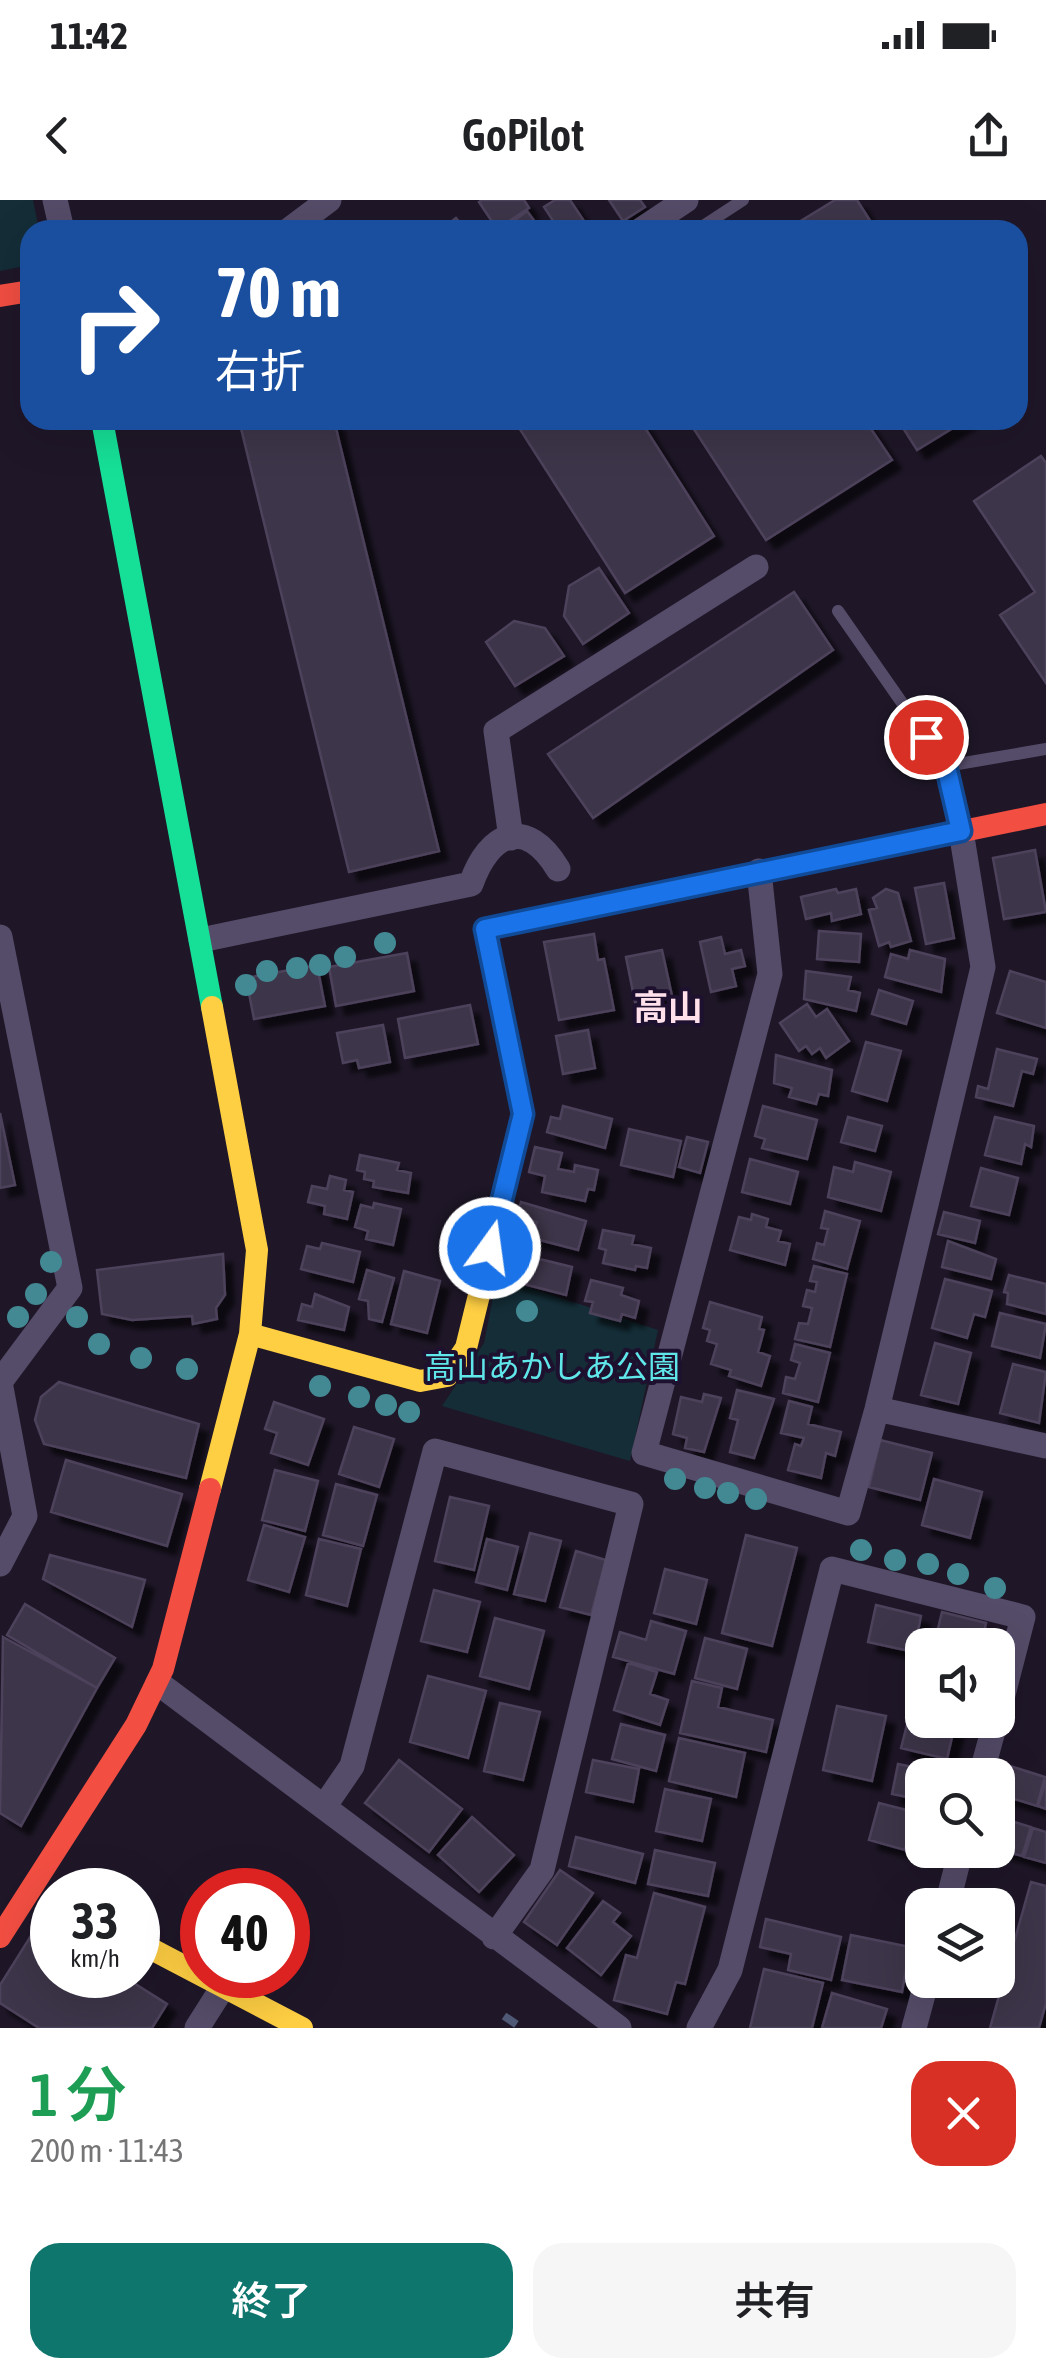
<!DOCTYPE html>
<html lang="ja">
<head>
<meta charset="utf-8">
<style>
	:root { --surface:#fff; --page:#f6f6f6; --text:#202124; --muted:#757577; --accent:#0f766e }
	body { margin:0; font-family:"Asap Condensed","Noto Sans JP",sans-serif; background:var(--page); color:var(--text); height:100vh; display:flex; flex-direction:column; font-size:38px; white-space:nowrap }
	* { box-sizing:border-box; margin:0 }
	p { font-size:32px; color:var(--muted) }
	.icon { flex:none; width:55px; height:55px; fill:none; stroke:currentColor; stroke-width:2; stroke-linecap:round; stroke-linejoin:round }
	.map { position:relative; height:1828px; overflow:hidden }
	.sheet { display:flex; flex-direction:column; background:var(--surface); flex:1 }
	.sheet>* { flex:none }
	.hud { position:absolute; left:20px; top:20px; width:1008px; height:210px; border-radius:30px; box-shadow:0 10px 40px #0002; background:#1a4fa0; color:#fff; overflow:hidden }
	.buttons { position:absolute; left:905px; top:1428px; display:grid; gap:20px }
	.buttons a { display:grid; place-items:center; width:110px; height:110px; border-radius:20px; background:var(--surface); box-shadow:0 10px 40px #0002; font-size:50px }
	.speed { position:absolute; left:30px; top:1668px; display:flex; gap:20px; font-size:50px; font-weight:700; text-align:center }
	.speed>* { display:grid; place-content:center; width:130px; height:130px; border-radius:50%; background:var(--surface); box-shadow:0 10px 40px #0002; line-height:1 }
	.speed small { font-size:25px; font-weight:400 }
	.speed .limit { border:15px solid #d22; background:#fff; color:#111 }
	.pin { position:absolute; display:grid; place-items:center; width:85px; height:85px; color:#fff; margin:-42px; border:5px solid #fff; border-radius:50%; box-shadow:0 2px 10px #0007 }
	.me { position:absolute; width:110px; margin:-55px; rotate:14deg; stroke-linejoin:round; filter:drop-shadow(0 0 8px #0008) }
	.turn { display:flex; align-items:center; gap:35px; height:210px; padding:0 30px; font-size:45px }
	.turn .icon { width:130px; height:130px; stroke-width:2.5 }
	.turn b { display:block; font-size:70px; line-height:85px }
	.round { display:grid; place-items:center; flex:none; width:105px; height:105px; border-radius:30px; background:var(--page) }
	.headline { display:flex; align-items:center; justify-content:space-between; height:170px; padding:0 30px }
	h1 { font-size:60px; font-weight:600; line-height:75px; color:#1e9e55 }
	.button { display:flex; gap:20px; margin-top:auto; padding:20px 30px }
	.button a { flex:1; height:115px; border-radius:30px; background:var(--accent); color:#fff; font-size:40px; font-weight:600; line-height:115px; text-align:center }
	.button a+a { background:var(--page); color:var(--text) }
	.status { display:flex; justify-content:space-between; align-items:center; height:70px; padding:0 50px; background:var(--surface); direction:ltr }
	.status svg { height:28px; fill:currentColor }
	header { display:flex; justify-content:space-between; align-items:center; height:130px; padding:0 30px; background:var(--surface); font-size:45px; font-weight:600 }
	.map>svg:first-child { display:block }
</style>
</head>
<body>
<div class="status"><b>11:42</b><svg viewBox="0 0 49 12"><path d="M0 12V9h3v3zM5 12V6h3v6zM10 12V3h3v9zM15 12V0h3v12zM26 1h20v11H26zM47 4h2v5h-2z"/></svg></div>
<header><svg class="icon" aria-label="back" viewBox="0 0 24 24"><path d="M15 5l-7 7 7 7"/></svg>GoPilot<svg class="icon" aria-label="share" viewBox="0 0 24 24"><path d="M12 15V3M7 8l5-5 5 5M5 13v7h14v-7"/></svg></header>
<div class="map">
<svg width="1046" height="1828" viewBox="0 0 1046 1828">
	<defs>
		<filter id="shadow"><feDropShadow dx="9" dy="9" stdDeviation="2.5" flood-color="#0009"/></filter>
	</defs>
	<rect width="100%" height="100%" fill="#1f1728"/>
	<!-- green -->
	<path fill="#142d37" d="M0,0H33L39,30H30L29,65L0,71Z
		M497,1077L658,1130L630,1261L442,1206L484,1143Z"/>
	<!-- building -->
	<path fill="#3e3649" stroke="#4e425b" stroke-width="2.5" filter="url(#shadow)" d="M482,0H524L529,8L497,29L479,2Z
		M555,0H570L590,30H559L544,7Z
		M609,0H640L645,7L623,21Z
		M835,0H857L876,30H786Z
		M527,11L541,30H502Z
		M456,18L466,30H440Z
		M239,220H334L439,651L349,672Z
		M514,220H640L714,336L625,393Z
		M688,220H865L892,260L766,340Z
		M898,220H966L917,250Z
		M1041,256L1046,263V483L1000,415L1035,392L974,301Z
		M599,368L629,413L583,444L564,416L569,386Z
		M794,392L833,450L593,618L548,554Z
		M514,421L545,428L564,456L515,486L486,442Z
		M1035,650L1046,712L1004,719L993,658Z
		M944,683L954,738L926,744L915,688Z
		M836,689L838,693L856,689L861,714L832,721L831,713L806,719L801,697Z
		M886,689L898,693L911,741L891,747L889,742L879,746L869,710L877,708L873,698Z
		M819,731L861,734L859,762L817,759Z
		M594,734L598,760L604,759L614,810L559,820L544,742Z
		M721,737L725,754L741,750L745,766L732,769L736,786L711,792L700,742Z
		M662,750L672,796L635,802L626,757Z
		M910,750L945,759L941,792L885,777L891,754L908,759Z
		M407,753L414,791L336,806L329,767Z
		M317,765L325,806L254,819L246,778Z
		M806,771L851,777L848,790L860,793L856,811L804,799Z
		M1010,771L1046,782V828L997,813Z
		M879,790L913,801L906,824L872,814Z
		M807,804L816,817L827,809L849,841L826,858L820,848L812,854L806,846L799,851L780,823Z
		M470,805L478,844L405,858L398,819Z
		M383,825L390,862L359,868L357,860L343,863L337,833Z
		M588,830L595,868L563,874L556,836Z
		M866,842L901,851L887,901L852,891Z
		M997,849L1037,859L1033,874L1022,871L1013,906L976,897L978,886L988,889Z
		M776,855L832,870L828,896L819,894L816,904L789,897L792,888L774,883Z
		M563,906L612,919L605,948L547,932L551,917L560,919Z
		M763,906L817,920L807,959L762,948L765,939L755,936Z
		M0,913L15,985L0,988Z
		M848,917L882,926L875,951L841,942Z
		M995,917L1034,926L1031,947L1025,944L1021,964L985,955Z
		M629,929L681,941L673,977L621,965Z
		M687,937L708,942L700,973L679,967Z
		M535,947L562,953L558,969L574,972L575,965L598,970L594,990L588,989L585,1001L542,992L545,976L529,972Z
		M360,955L399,963L397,970L411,973L408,993L373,987L374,981L364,979L365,972L357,970Z
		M750,959L798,972L790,1004L742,992Z
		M855,962L891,972L881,1011L828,997L834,967L853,972Z
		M981,968L1018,978L1009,1015L971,1006Z
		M330,976L346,980L344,990L353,992L347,1019L324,1014L325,1006L308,1002L312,986L327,989Z
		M521,1002L586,1021L578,1050L532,1038L537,1022L517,1016Z
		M374,1003L401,1009L393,1045L366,1039L368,1031L355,1027L361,1005L373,1008Z
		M825,1011L860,1021L847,1069L813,1059L817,1043L824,1045L828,1029L821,1028Z
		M944,1012L980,1021L975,1043L938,1034Z
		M752,1014L768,1019L766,1027L781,1031L778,1041L790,1044L785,1065L730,1050L739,1017L751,1020Z
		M603,1030L634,1036L632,1044L651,1048L647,1068L636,1066L635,1070L603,1063L606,1050L599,1048Z
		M948,1041L996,1059L991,1079L942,1067Z
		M322,1043L360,1052L353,1082L301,1069L307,1046L320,1049Z
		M507,1051L572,1067L566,1095L512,1081L517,1063L505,1060Z
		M223,1054L225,1095L216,1108L217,1119L193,1124L192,1116L132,1120L102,1114L97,1070Z
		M814,1066L847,1074L830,1147L795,1139L799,1123L808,1124L812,1108L803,1106L807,1090L815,1092L817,1082L810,1081Z
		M367,1070L394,1078L382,1122L369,1119L368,1101L359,1099Z
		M404,1071L440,1081L427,1133L391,1124Z
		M1009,1075L1046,1084V1114L1007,1104L1008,1093L1004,1092Z
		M945,1079L992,1091L985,1117L974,1114L967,1138L932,1128Z
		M591,1080L623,1088L621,1095L639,1101L635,1118L622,1114L620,1121L590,1113L593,1102L585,1101Z
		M315,1094L349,1107L344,1130L298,1120L302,1104L312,1107Z
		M710,1102L762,1117L759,1129L764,1130L758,1152L770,1156L761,1186L729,1176L731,1170L711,1164L717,1144L707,1141L710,1130L703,1128Z
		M1000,1113L1046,1124L1040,1158L992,1146Z
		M935,1143L971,1153L958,1204L921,1195Z
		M795,1144L830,1153L818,1202L783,1193L786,1177L795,1179L800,1163L791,1160Z
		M1013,1164L1046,1172L1039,1223L1000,1213Z
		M59,1182L199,1224L186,1278L44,1244L35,1220L41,1197Z
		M737,1190L774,1199L754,1258L730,1252L738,1220L730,1218Z
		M704,1194L721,1198L704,1252L685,1248L687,1238L673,1234L681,1197L702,1202Z
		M789,1201L812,1207L808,1224L841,1232L835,1256L826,1253L821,1278L788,1270L795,1244L801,1246L804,1238L781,1233Z
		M274,1202L324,1219L308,1265L271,1253L277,1233L265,1229Z
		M354,1227L394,1239L379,1287L339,1274Z
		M880,1240L932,1253L920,1300L869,1287Z
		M66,1260L182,1294L167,1346L51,1312Z
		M275,1270L318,1281L305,1331L262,1320Z
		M934,1279L982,1292L970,1338L922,1325Z
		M336,1284L377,1295L363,1346L323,1335Z
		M450,1297L489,1306L474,1370L435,1361Z
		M264,1325L305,1337L289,1392L248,1380Z
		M530,1333L561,1341L545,1401L514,1394Z
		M746,1335L797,1348L772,1446L722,1433Z
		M319,1339L361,1349L347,1406L306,1395Z
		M487,1339L518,1347L507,1390L476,1382Z
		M576,1351L606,1360L591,1415L560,1407Z
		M50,1355L145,1380L132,1427L43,1379Z
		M665,1369L707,1380L696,1424L654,1413Z
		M434,1390L480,1402L467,1452L421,1441Z
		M25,1404L115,1458L97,1488L7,1435Z
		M876,1405L921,1416L914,1452L868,1442Z
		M942,1412L986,1423L982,1443L934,1445Z
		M495,1418L544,1431L529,1489L480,1476Z
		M651,1421L686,1431L674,1474L613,1457L620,1432L646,1440Z
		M3,1437L97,1488L21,1626L0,1613Z
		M705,1438L747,1449L737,1489L695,1478Z
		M628,1463L657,1472L650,1494L668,1500L660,1525L614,1510Z
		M920,1465H922V1510L910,1507Z
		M428,1476L486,1491L468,1558L410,1542Z
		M692,1481L722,1488L718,1507L773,1520L766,1552L680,1533Z
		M500,1503L540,1512L523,1580L484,1571Z
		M837,1506L886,1516L872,1581L823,1570Z
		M910,1513L922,1516V1520L955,1524L947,1559L901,1548Z
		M621,1524L665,1535L656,1571L612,1559Z
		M679,1538L745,1553L736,1597L669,1581Z
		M399,1560L462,1609L429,1652L365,1603Z
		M593,1560L639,1569L633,1602L586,1592Z
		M898,1564L952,1575H922V1600L892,1594Z
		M1007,1565L1045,1577L1037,1606L998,1594Z
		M1046,1580V1609L1038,1606Z
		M665,1589L711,1599L702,1641L656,1631Z
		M879,1603L914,1612L905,1650L869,1640Z
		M472,1617L514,1655L479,1692L438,1655Z
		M998,1617L1031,1627L1022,1656L998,1649Z
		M1033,1628L1046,1632V1663L1024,1657Z
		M576,1637L643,1654L635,1683L569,1666Z
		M655,1650L715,1663L708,1696L648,1684Z
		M560,1670L593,1693L557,1745L524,1722Z
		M1031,1682L1046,1686V1803L1039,1828H990Z
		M654,1693L705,1707L685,1784L676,1782L667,1814L614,1800L626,1755L637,1758Z
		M603,1701L620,1713L613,1722L631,1736L601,1775L567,1748Z
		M766,1719L841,1737L831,1780L788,1770L791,1754L760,1747Z
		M39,1723L52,1732V1775H121L167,1804L152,1828H39L0,1803V1785Z
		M851,1735L910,1747L902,1792L842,1780Z
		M764,1769L823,1783L812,1828H750Z
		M832,1793L887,1809L881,1828H822Z"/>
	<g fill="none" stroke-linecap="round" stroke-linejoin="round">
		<!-- lane -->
		<path stroke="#554c69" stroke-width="12" d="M697,30L743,0
			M838,411L946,566L1046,549
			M946,566L960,627"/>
		<!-- street -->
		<path stroke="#554c69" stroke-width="25" d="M55,0L62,30
			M289,30L329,0
			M641,30L686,0
			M511,638L496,531L756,367
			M759,671L770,774L644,1253L848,1313L877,1209L983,767L961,631
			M0,737L70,1088L0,1182L25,1316L0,1364
			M201,740L471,684C489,632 526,616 558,669
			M877,1209L1046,1246
			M158,1483L619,1828
			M981,1575L996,1520
			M326,1604L352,1566L435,1251L631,1304L542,1670L494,1737
			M947,1705L961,1650
			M197,1828L223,1787
			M699,1828L730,1770L832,1369L1023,1417L998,1514
			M914,1828L927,1780"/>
		<!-- fast -->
		<path stroke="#16e098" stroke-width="22" d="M102,220L212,807"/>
		<!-- slow -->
		<path stroke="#ffcf43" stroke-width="22" d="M250,1134L420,1181L447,1176L466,1148L510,969
			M210,1289L250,1134L257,1050L212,807
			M138,1742L302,1828"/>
		<!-- jam -->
		<path stroke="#f24e42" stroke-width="22" d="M0,96L30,91
			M510,969L523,914L485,729L1046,614
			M0,1737L136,1525L163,1469L210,1289"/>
		<!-- rail -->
		<path stroke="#4f5874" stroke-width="8" stroke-dasharray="15 12" stroke-linecap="butt" d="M504,1816L522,1828"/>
	</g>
	<!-- trees -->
	<g fill="#428993">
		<circle cx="385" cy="743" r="11"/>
		<circle cx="345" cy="757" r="11"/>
		<circle cx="320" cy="765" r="11"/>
		<circle cx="297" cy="768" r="11"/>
		<circle cx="267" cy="771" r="11"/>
		<circle cx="246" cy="785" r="11"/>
		<circle cx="51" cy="1062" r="11"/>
		<circle cx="36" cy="1094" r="11"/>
		<circle cx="527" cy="1111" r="11"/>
		<circle cx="18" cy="1117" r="11"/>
		<circle cx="77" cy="1117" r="11"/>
		<circle cx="99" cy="1144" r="11"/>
		<circle cx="141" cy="1158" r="11"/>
		<circle cx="187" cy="1169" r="11"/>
		<circle cx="320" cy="1186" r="11"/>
		<circle cx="359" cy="1197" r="11"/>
		<circle cx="386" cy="1205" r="11"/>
		<circle cx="409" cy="1212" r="11"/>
		<circle cx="675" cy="1279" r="11"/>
		<circle cx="705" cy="1288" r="11"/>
		<circle cx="728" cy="1293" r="11"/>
		<circle cx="756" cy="1299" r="11"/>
		<circle cx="861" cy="1350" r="11"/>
		<circle cx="895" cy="1360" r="11"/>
		<circle cx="928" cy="1364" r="11"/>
		<circle cx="958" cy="1374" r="11"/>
		<circle cx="995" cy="1388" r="11"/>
	</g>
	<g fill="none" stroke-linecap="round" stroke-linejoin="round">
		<defs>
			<path id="route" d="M490,1048L523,914L485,729L961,631L946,566L926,537"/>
		</defs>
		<!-- route casing -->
		<use href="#route" stroke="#114b97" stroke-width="25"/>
		<!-- route -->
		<use href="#route" stroke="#1a73e8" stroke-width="18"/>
	</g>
	<g text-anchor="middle" stroke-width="8" stroke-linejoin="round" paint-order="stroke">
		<!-- park labels -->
		<g font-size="32" fill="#5fe7ea" stroke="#1e102f">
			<text x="552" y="1178">高山あかしあ公園</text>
		</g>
		<!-- neighbourhood labels -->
		<g font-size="35" font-weight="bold" fill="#ffe0eb" stroke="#1e102f">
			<text x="668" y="820">高山</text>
		</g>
	</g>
</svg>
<div class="buttons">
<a><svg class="icon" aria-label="sound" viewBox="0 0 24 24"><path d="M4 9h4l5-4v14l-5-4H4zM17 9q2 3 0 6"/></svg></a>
<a><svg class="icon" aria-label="search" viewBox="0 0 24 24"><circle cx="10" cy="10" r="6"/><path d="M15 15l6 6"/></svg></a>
<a><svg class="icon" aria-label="layers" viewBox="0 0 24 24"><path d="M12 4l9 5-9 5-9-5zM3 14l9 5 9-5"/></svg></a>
</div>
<div class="speed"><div>33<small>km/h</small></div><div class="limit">40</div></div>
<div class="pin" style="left:926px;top:537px;background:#d93025"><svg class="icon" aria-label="arrive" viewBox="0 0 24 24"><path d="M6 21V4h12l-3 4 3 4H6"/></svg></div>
<svg class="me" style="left:490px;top:1048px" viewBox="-20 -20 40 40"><circle r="17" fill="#1a73e8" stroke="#fff" stroke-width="3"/><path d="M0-11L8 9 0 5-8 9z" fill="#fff"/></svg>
<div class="hud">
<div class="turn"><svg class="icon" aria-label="right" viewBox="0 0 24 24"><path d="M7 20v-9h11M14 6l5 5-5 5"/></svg><div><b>70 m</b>右折</div></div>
</div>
</div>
<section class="sheet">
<div class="headline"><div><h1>1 分</h1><p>200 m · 11:43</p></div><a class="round" style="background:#d93025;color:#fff"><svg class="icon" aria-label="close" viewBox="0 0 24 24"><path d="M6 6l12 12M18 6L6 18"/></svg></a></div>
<div class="button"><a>終了</a><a>共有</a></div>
</section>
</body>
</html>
